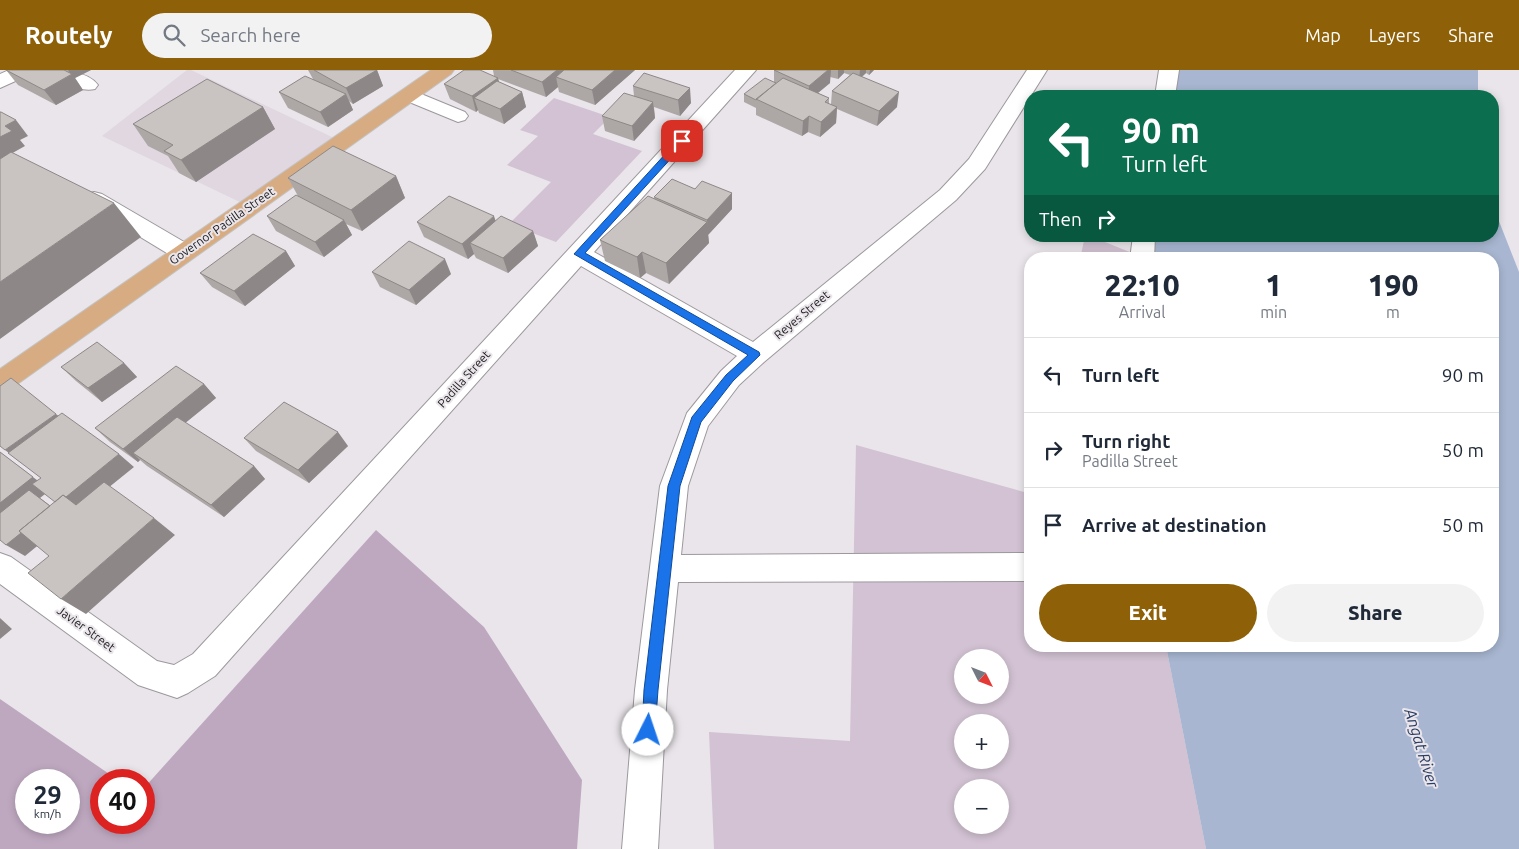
<!DOCTYPE html>
<html lang="en">
<head>
<meta charset="utf-8">
<style>
	:root { --surface:#fff; --page:#f2f2f3; --text:#1f2937; --muted:#747a83; --line:#e0e1e3; --accent:#8e6007 }
	body { margin:0; font-family:Ubuntu,sans-serif; background:var(--page); color:var(--text); height:100vh; display:flex; flex-direction:column; font-size:19px; white-space:nowrap }
	* { box-sizing:border-box; margin:0 }
	p { font-size:16px; color:var(--muted) }
	.icon { flex:none; width:28px; height:28px; fill:none; stroke:currentColor; stroke-width:2; stroke-linecap:round; stroke-linejoin:round }
	.map { position:relative; flex:1; overflow:hidden }
	.side { position:absolute; left:1024px; top:182px; width:475px; height:400px; display:flex; flex-direction:column; background:var(--surface); border-radius:20px; box-shadow:0 2px 8px #0003 }
	.side>* { flex:none }
	.banner { position:absolute; left:1024px; top:20px; width:475px; height:152px; border-radius:20px; box-shadow:0 2px 8px #0003; background:#0b6e4f; color:#fff; overflow:hidden }
	.needle { width:32px; rotate:132deg }
	.controls { position:absolute; left:954px; top:579px; display:grid; gap:10px }
	.controls a { display:grid; place-items:center; width:55px; height:55px; border-radius:50%; background:var(--surface); box-shadow:0 2px 8px #0003; font-size:25px }
	.speed { position:absolute; left:15px; top:699px; display:flex; gap:10px; font-size:25px; font-weight:700; text-align:center }
	.speed>* { display:grid; place-content:center; width:65px; height:65px; border-radius:50%; background:var(--surface); box-shadow:0 2px 8px #0003; line-height:1 }
	.speed small { font-size:12px; font-weight:400 }
	.speed .limit { border:8px solid #d22; background:#fff; color:#111 }
	.pin { position:absolute; display:grid; place-items:center; width:42px; height:42px; color:#fff; margin:-21px; border-radius:10px; box-shadow:0 2px 8px #0006 }
	.me { position:absolute; width:55px; margin:-28px; rotate:4deg; stroke-linejoin:round; filter:drop-shadow(0 0 4px #0008) }
	.turn { display:flex; align-items:center; gap:18px; height:105px; padding:0 15px; font-size:22px }
	.turn .icon { width:65px; height:65px; stroke-width:2.5 }
	.turn b { display:block; font-size:35px; line-height:42px }
	.then { display:flex; align-items:center; height:48px; padding:0 15px; background:#0003; gap:10px; font-size:19px }
	.eta { display:flex; justify-content:space-evenly; align-items:center; height:85px; text-align:center }
	.eta b { font-size:30px; font-weight:800; line-height:35px }
	.button { display:flex; gap:10px; margin-top:auto; padding:10px 15px }
	.button a { flex:1; height:58px; border-radius:30px; background:var(--accent); color:#fff; font-size:20px; font-weight:800; line-height:58px; text-align:center }
	.button a+a { background:var(--page); color:var(--text) }
	ul { padding:0; list-style:none }
	li { display:flex; align-items:center; gap:15px; height:75px; padding:0 15px; border-top:1px solid var(--line) }
	li div { flex:1 }
	li b { display:block; font-size:19px }
	li em { font-style:normal }
	header { display:flex; align-items:center; gap:30px; box-sizing:border-box; height:70px; padding:0 25px; background:var(--accent); color:#fff }
	header strong { font-size:24px }
	nav { display:flex; gap:28px; margin-inline-start:auto; font-size:18px }
	.search { width:350px; height:45px; background:var(--page); display:flex; align-items:center; gap:12px; box-sizing:border-box; padding:0 18px; border-radius:28px; color:var(--muted); font-size:19px }
	.map>svg:first-child { display:block }
</style>
</head>
<body>
<header>
<strong>Routely</strong>
<div class="search"><svg class="icon" aria-label="search" viewBox="0 0 24 24"><circle cx="10" cy="10" r="6"/><path d="M15 15l6 6"/></svg>Search here</div>
<nav><a>Map</a><a>Layers</a><a>Share</a></nav>
</header>
<div class="map">
<svg width="1519" height="779" viewBox="0 0 1519 779">
	<rect width="100%" height="100%" fill="#e9e5ea"/>
	<!-- built -->
	<path fill="#e0d7e1" d="M187,0H191L334,68L244,134L102,66Z"/>
	<!-- green -->
	<path fill="#d2c2d3" fill-rule="evenodd" d="M554,28L610,47L593,64L642,81L556,172L509,154L551,112L507,95L538,66L520,60Z
		M1085,166H1090L1147,189H1080Z
		M856,375L1024,422L1030,397V576H1166L1206,779H714L709,662L850,671ZM962,588H1000V625H962ZM962,652H1000V690H962ZM962,718H1000V755H962Z"/>
	<!-- forest -->
	<path fill="#bea8c0" fill-rule="evenodd" d="M376,460L484,557L582,710L577,779H0V629L118,710H101V752H144V718ZM26,710H69V752H26Z"/>
	<!-- water -->
	<path fill="#a8b6d1" d="M1178,0H1478V26H1174Z
		M1493,136L1519,202V779H1206L1166,576H1492V189H1153L1155,166H1492Z"/>
	<g fill="none" stroke-linecap="round" stroke-linejoin="round">
		<defs>
			<path id="minor" d="M9,0H34L31,4L0,18V4Z
				M42,0C59,0 87,0 98,15L95,19C79,23 60,10 45,4Z
				M735,0H756L594,182L753,272L940,120L969,89L1027,0H1047L985,99L956,130L764,292L739,315L708,356L688,416L681,485L1030,483V511L678,512L667,620L658,779H622L635,620L660,416L687,343L721,301L737,286L581,196L215,606L188,623L177,628L138,615L0,514V483L11,487L157,591L174,595L193,584Z
				M1159,0H1179L1175,26H1155Z
				M409,19L465,42L468,46L465,50L458,52L402,29L399,25L402,21Z
				M94,122L102,124L191,176L195,182L191,188L183,190L175,188L86,134L83,129L86,124Z
				M1133,166H1155L1154,189H1130Z"/>
			<path id="major" d="M431,0H454L451,4L9,320L0,323V299Z"/>
		</defs>
		<!-- minor casing -->
		<use href="#minor" stroke="#9c989c" stroke-width="2"/>
		<!-- major casing -->
		<use href="#major" stroke="#c4c4c4" stroke-width="2"/>
		<!-- minor -->
		<use href="#minor" fill="#fff" fill-rule="evenodd"/>
		<!-- major -->
		<use href="#major" fill="#d7ac83" fill-rule="evenodd"/>
	</g>
	<!-- wall -->
	<path fill="#ada8a6" fill-rule="evenodd" d="M6,0H91L75,8L83,20L56,35L18,15Z
		M308,0H377L383,16L353,34L349,31L353,40L328,57L288,38L279,22L313,9Z
		M493,0H635L595,35L559,22L558,17L546,27L498,9L499,12L522,22L526,37L504,54L479,43L478,40L476,42L450,29L444,14L494,6Z
		M774,0H874L869,5L866,3L862,7L897,37L877,56L837,39L836,53L820,67L808,62L802,66L756,45V38L744,32V24L774,12ZM844,3L850,5L832,21L831,34H829V28L818,23L830,13V7L838,9Z
		M633,16L691,33L680,46L654,37L655,48L634,71L605,61L602,46L634,26Z
		M263,37L275,59L196,112L179,103L168,86L148,76L133,54Z
		M396,106L405,128L362,161L346,154L352,165L324,187L276,161L267,146L298,126L288,108Z
		M695,119L732,123V139L708,165L709,173L669,214L646,203L640,208L605,191L600,170L654,128Z
		M495,151L533,161L538,176L508,203L476,188L474,184L468,189L424,167L417,152Z
		M286,181L295,196L245,236L212,217L200,203Z
		M372,202L451,204L416,235L380,217Z
		M124,293L137,307L102,332L76,311L61,297Z
		M204,314L216,328L185,353L254,396L265,409L224,447L147,396L140,390L138,392L110,372L95,358Z
		M244,368L348,376L309,413L256,381Z"/>
	<!-- shaded-wall -->
	<path fill="#8d8887" d="M68,0H91L75,8L83,20L56,35L44,20L71,5Z
		M377,0L383,16L353,34L346,18Z
		M557,0H578L556,7L558,17L546,27L542,12Z
		M615,0H635L595,35L592,20Z
		M828,0H831L830,13L808,31L809,16Z
		M838,0H844V3L838,9Z
		M860,0H866V3L859,9Z
		M870,0H874L869,5Z
		M498,8L502,23L474,28L478,40L476,42L472,26Z
		M690,18L691,33L680,46L678,30Z
		M522,22L526,37L504,54L500,39Z
		M899,22L897,37L877,56L879,41Z
		M346,24L353,40L328,57L320,42Z
		M653,32L655,48L634,71L632,56Z
		M263,37L275,59L196,112L181,90Z
		M837,37L836,53L820,67L821,52Z
		M809,46L808,62L802,66L803,51Z
		M16,50L28,66L20,70L25,76L0,90V67L5,56Z
		M396,106L405,128L362,161L351,140Z
		M732,123V139L708,165L707,150Z
		M114,133L141,167L0,269V212Z
		M494,146L499,161L470,173L474,184L468,189L462,174Z
		M344,150L352,165L324,187L315,172Z
		M707,152L709,173L669,214L666,193Z
		M533,161L538,176L508,203L503,188Z
		M286,181L295,196L245,236L234,221Z
		M642,182L646,203L640,208L637,187Z
		M445,189L451,204L416,235L409,220Z
		M124,293L137,307L102,332L88,318Z
		M204,314L216,328L141,389L133,383L140,390L138,392L123,379Z
		M56,344L72,357L22,393L5,380Z
		M338,362L348,376L309,413L298,400Z
		M0,382L50,420L40,428L69,450L25,486L6,475L0,460Z
		M119,384L134,397L82,439L57,434Z
		M254,396L265,409L224,447L211,435Z
		M154,448L175,465L86,544L61,529Z
		M0,548L12,559L0,569Z"/>
	<!-- building -->
	<path fill="#c9c3c1" stroke="#8d8887" d="M6,0H64L72,4L44,20Z
		M314,0H377L346,18Z
		M464,0H480L498,8L472,26L444,14Z
		M511,0H557L542,12Z
		M564,0H615L592,20L556,7Z
		M774,0H828L809,16Z
		M644,3L690,18L678,30L633,16Z
		M853,3L899,22L879,41L832,21Z
		M305,6L346,24L320,42L279,22Z
		M765,8L776,13L756,30L744,24Z
		M783,8L829,28L825,32L837,37L821,52L809,46L803,51L756,29Z
		M207,9L263,37L181,90L164,81L173,75L133,54Z
		M497,11L522,22L500,39L474,28Z
		M624,23L653,32L632,56L602,46Z
		M0,42H1L16,50L5,56L12,61L0,67Z
		M333,76L396,106L351,140L288,108Z
		M11,82L114,133L0,212V89Z
		M672,109L695,119L702,111L732,123L707,150L654,127Z
		M296,125L344,150L315,172L267,146Z
		M449,126L494,146L462,174L417,152Z
		M648,126L707,152L666,193L642,182L637,187L600,170Z
		M501,146L533,161L503,188L470,173Z
		M253,164L286,181L234,221L200,203Z
		M409,171L445,189L409,220L372,202Z
		M97,272L124,293L88,318L61,297Z
		M176,296L204,314L123,379L95,358Z
		M11,308L56,344L5,380L0,376V316Z
		M284,332L338,362L298,400L244,368Z
		M62,343L119,384L66,427L63,425L55,432L32,414L41,408L8,383Z
		M177,347L254,396L211,435L133,383Z
		M0,382L33,407L0,433Z
		M104,412L154,448L61,529L28,503L49,486L19,461L63,425L76,435Z
		M29,420L50,436L19,461L21,463L6,475L0,470V443Z"/>
	<!-- route -->
	<path fill="#1a73e8" stroke="#114b97" d="M682,68L685,69V73L585,183L759,282L760,285L733,311L701,352L680,416L658,620L655,660L653,665L648,667L644,665L642,660L644,620L668,416L692,347L726,305L748,285L574,184L679,69Z"/>
	<g text-anchor="middle" stroke-width="4" stroke-linejoin="round" paint-order="stroke">
		<!-- street labels -->
		<g font-size="12" fill="#1d1c1d" stroke="#e9e5ea">
			<text transform="translate(222 156) rotate(-35)" y="4">Governor Padilla Street</text>
			<text transform="translate(802 245) rotate(-40)" y="4">Reyes Street</text>
			<text transform="translate(464 309) rotate(-48)" y="4">Padilla Street</text>
			<text transform="translate(86 559) rotate(36)" y="4">Javier Street</text>
		</g>
		<!-- near-water labels -->
		<g font-size="16" font-style="italic" fill="#2a3d64" stroke="#e9e5ea">
			<text transform="translate(1422 678) rotate(73)" y="6">Angat River</text>
		</g>
	</g>
</svg>
<div class="controls">
<a><svg class="needle" viewBox="-14 -14 28 28"><path d="M0-13l5 13h-10z" fill="#e53935"/><path d="M0 13l5-13h-10z" fill="#747a83"/></svg></a>
<a>+</a>
<a>−</a>
</div>
<div class="speed"><div>29<small>km/h</small></div><div class="limit">40</div></div>
<div class="pin" style="left:682px;top:71px;background:#d93025"><svg class="icon" aria-label="arrive" viewBox="0 0 24 24"><path d="M6 21V4h12l-3 4 3 4H6"/></svg></div>
<svg class="me" style="left:648px;top:660px" viewBox="-20 -20 40 40"><circle r="19" fill="#fff"/><path d="M0-13L10 11 0 6-10 11z" fill="#1a73e8"/></svg>
<div class="banner">
<div class="turn"><svg class="icon" aria-label="left" viewBox="0 0 24 24"><path d="M17 20v-9H6M10 6l-5 5 5 5"/></svg><div><b>90 m</b>Turn left</div></div>
<div class="then">Then<svg class="icon" aria-label="right" viewBox="0 0 24 24"><path d="M7 20v-9h11M14 6l5 5-5 5"/></svg></div>
</div>
<section class="side">
<div class="eta">
<div><b>22:10</b><p>Arrival</p></div>
<div><b>1</b><p>min</p></div>
<div><b>190</b><p>m</p></div>
</div>
<ul>
<li><svg class="icon" aria-label="left" viewBox="0 0 24 24"><path d="M17 20v-9H6M10 6l-5 5 5 5"/></svg><div><b>Turn left</b></div><em>90 m</em></li>
<li><svg class="icon" aria-label="right" viewBox="0 0 24 24"><path d="M7 20v-9h11M14 6l5 5-5 5"/></svg><div><b>Turn right</b><p>Padilla Street</p></div><em>50 m</em></li>
<li><svg class="icon" aria-label="arrive" viewBox="0 0 24 24"><path d="M6 21V4h12l-3 4 3 4H6"/></svg><div><b>Arrive at destination</b></div><em>50 m</em></li>
</ul>
<div class="button"><a>Exit</a><a>Share</a></div>
</section>
</div>
</body>
</html>
